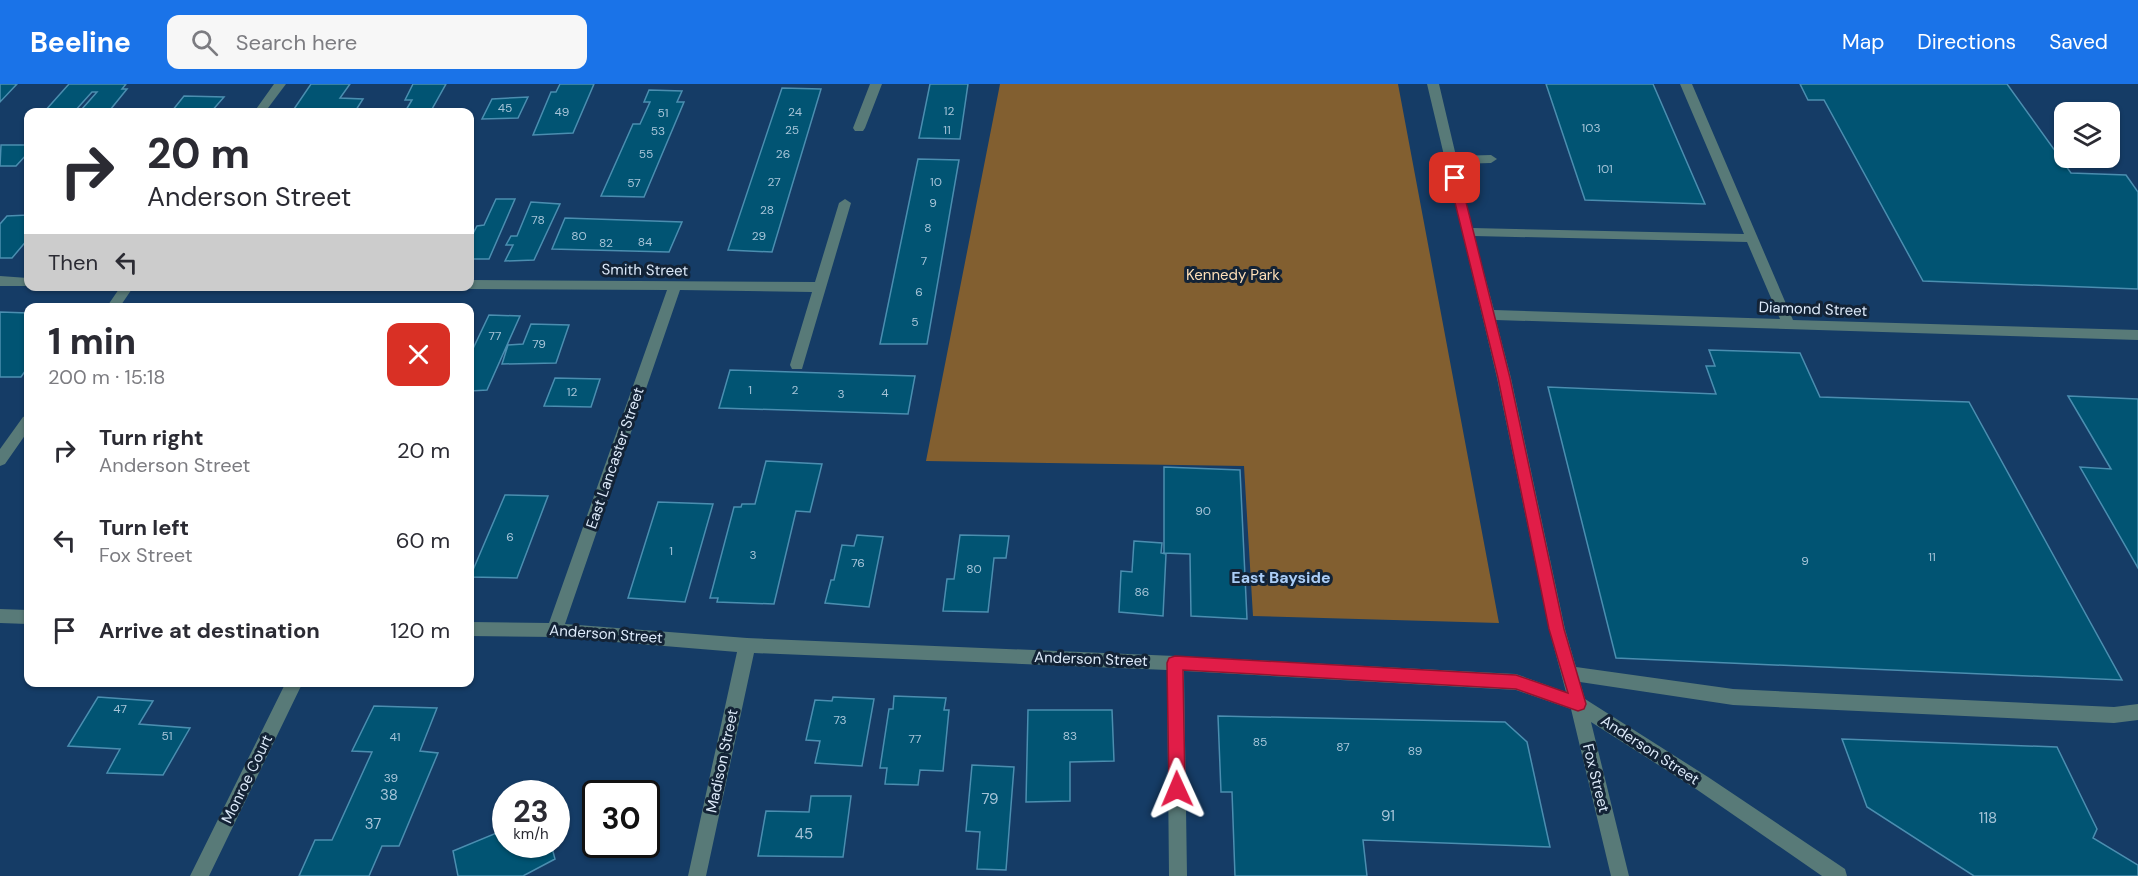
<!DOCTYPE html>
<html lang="en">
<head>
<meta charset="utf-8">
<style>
	:root { --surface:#fff; --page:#f7f7f7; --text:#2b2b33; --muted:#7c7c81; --accent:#1a73e8 }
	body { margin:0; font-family:"DM Sans",sans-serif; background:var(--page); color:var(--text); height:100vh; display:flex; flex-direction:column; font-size:22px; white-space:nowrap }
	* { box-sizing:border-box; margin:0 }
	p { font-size:20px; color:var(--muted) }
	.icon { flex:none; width:33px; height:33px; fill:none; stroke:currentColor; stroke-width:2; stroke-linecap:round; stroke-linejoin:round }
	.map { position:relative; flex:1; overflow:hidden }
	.side { position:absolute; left:24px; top:219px; width:450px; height:384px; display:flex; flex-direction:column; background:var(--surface); border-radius:12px; box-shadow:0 2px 4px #0004 }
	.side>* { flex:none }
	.top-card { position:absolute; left:24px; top:24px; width:450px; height:183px; border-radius:12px; box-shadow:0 2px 4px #0004; background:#fff; color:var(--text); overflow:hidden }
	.buttons { position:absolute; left:2054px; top:18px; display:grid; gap:12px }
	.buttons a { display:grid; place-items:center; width:66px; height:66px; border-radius:12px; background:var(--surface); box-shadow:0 2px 4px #0004; font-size:30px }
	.speed { position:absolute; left:492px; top:696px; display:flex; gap:12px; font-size:30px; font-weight:700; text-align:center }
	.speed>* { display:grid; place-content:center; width:78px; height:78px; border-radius:50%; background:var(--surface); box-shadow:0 2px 4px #0004; line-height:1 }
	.speed small { font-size:15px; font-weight:400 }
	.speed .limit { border:3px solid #111; border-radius:9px; background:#fff; color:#111 }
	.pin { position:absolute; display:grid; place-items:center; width:51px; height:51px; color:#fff; margin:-26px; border-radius:12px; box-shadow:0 3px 9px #0006 }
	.me { position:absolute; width:66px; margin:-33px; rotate:359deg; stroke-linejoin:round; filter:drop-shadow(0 0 4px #0008) }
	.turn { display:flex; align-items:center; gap:21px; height:126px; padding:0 24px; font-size:27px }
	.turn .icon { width:78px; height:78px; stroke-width:2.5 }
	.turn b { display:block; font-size:42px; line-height:51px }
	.then { display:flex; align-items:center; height:57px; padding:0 24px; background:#0003; gap:12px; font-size:22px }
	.round { display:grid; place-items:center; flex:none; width:63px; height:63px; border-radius:12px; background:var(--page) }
	.overview { display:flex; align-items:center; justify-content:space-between; height:102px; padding:0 24px }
	h1 { font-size:36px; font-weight:800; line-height:45px }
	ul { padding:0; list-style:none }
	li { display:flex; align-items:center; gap:18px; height:90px; padding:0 24px }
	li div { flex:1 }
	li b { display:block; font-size:22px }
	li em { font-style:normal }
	header { display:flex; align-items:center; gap:36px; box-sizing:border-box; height:84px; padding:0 30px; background:var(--accent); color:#fff }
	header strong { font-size:28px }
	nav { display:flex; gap:33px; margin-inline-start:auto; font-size:21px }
	.search { width:420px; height:54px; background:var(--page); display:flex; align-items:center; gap:15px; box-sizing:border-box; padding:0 21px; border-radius:12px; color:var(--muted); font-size:22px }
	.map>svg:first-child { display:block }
</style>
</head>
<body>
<header>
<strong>Beeline</strong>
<div class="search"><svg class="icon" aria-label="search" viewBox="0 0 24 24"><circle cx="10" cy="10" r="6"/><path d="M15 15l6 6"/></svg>Search here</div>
<nav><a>Map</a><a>Directions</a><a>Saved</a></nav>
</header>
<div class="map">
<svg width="2138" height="792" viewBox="0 0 2138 792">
	<rect width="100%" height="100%" fill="#153c66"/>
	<!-- green -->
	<path fill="#825f30" d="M1000,0H1398L1499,539L1253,532L1244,382L926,377Z"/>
	<!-- building -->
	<path fill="#015473" stroke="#4b8eb0" stroke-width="1.5" d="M0,0H17L0,18Z
		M69,0H126L122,5H127L110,26L103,28H84L87,26L82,25L97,8H92L74,28H44Z
		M311,0H350L340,14L363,15L356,26L294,25Z
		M413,0H446L432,25L406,26L412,16H405Z
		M560,0H594L573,49L533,51L551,8H556Z
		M930,0H968L960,55L919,54Z
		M1546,0H1653L1705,120L1585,116Z
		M1800,0H2007L2071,89L2126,91L2138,108V205L1923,197L1824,16H1808Z
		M782,4L821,5L772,168L728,166Z
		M649,6L682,7L677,18H684L644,113L601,112L633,40H640L650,18H644Z
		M184,12L224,13L211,28H166L172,27Z
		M528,13L518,34L482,35L492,15Z
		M1,61H28V69L16,82H0Z
		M918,75L959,76L927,260H880Z
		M496,115H515L489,175H470V155L477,142L484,141Z
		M531,118L560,120L534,176L505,177L513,161H506L511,152H517Z
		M28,131V155L12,174H0V140L7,132Z
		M565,134L682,138L669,168L552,165Z
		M0,228L28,229V283L21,293H0Z
		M489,231L520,232L487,306L470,307V271Z
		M531,240L569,241L556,279L502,280L508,261L523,260Z
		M1709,266L1800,269L1820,313L1969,318L2122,596L1616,574L1548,303L1716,310L1706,282H1715Z
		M730,286L915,292L908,330L719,324Z
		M555,294L600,295L591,323L544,322Z
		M2068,312L2138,315V484L2080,383L2111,385Z
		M766,377L822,380L810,428L796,427L774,520L717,518L718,514H710L734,423H741L742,420H755Z
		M1164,383L1240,386L1247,535L1191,532L1190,470L1164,469Z
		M505,411L548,412L517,494L470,493Z
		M658,418L713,420L685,518L628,514Z
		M857,451L883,453L869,523L825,519L831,496H834L842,461L854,462Z
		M960,451L1009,452L1006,474H994L988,528L943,527L947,495H954Z
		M1134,457L1162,459L1161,469L1166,470L1163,532L1119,528L1121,487L1132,488Z
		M894,612L946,614L944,626H949L943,687L920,686L918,701L885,700L887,684H880L889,625H893Z
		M98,613L153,617L139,640L190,644L163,691L107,689L120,665L68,662Z
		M833,613L874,615L862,682L815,679L820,657L806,656L815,616L832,617Z
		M374,622L437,624L420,667L438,669L399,762H382L369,792H299L315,756H332L372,668L352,667Z
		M1028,626H1112L1114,677L1070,678V717L1026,718Z
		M1218,632L1505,638L1527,658L1550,763L1363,756L1367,792H1235L1232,708H1221Z
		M1842,655L2057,663L2097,745L2093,754L2138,781V792H1974L1867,723Z
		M972,681L1014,683L1006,786L977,785L980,748L966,747Z
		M811,712H851L843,773L758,772L766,727L809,728Z
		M506,745V760H551L555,775L523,792H458L453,767Z"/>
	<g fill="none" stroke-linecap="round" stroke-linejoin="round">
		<!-- minor -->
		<path fill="#587a78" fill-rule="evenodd" d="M274,0H286L265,28H254Z
			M870,0H882L865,44L863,47H855L853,44Z
			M1427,0H1439L1456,72L1491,71L1497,75L1491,79L1457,80L1472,144L1744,150L1680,0H1692L1793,236L2138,246V256L1496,236L1511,294L1565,545L1576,583L1733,605L2114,623L2138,620V636L2114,639L1733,621L1580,598L1585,615L1708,693L1845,785L1847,792H1822L1696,705L1591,638L1629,792H1611L1571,625L1516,606L1184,587L1187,792H1169L1167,586L754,569L706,792H688L737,568L555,553L470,552V538L549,539L667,206L470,205L465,202H470V196L815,198L839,119L845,115L851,119L802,285H792L790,281L812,208L680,206L565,540L747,554L1175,572L1516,590L1566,608L1549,545L1497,294ZM1474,152L1747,158L1780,235L1494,226Z
			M0,192L28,194V202H0Z
			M121,202H134L119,224H106Z
			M28,331V347L5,380L0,382V365L23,333Z
			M0,525L28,526V540L0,539Z
			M286,598H303L209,792H190Z"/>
	</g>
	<!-- route -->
	<path fill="#e11d48" stroke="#92132f" stroke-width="1.5" d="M1455,90L1460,94L1510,294L1564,545L1586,620L1584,625L1578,627L1516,605L1183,586L1185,705L1183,710L1177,712L1171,710L1169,705L1167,579L1169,574L1175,572L1516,591L1568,609L1549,545L1498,294L1449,94Z"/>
	<g text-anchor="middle" stroke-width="6" stroke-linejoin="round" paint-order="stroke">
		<!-- number labels -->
		<g font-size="12" fill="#a6c4d8">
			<text x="505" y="28">45</text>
			<text x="949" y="31">12</text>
			<text x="562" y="32">49</text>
			<text x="795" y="32">24</text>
			<text x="663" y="33">51</text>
			<text x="1591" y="48">103</text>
			<text x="792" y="50">25</text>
			<text x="947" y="50">11</text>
			<text x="658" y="51">53</text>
			<text x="646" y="74">55</text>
			<text x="783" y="74">26</text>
			<text x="1605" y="89">101</text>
			<text x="774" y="102">27</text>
			<text x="936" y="102">10</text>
			<text x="634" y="103">57</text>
			<text x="933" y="123">9</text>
			<text x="767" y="130">28</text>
			<text x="538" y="140">78</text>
			<text x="928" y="148">8</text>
			<text x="579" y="156">80</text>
			<text x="759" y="156">29</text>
			<text x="645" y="162">84</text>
			<text x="606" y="163">82</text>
			<text x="924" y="181">7</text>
			<text x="919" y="212">6</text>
			<text x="915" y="242">5</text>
			<text x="495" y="256">77</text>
			<text x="539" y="264">79</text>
			<text x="750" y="310">1</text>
			<text x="795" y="310">2</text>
			<text x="572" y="312">12</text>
			<text x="885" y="313">4</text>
			<text x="841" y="314">3</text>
			<text x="1203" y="431">90</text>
			<text x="510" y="457">6</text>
			<text x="671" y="471">1</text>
			<text x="753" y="475">3</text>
			<text x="1932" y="477">11</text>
			<text x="1805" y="481">9</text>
			<text x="858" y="483">76</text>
			<text x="974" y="489">80</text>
			<text x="1142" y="512">86</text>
			<text x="120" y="629">47</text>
			<text x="840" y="640">73</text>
			<text x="167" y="656">51</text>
			<text x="1070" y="656">83</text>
			<text x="395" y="657">41</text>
			<text x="915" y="659">77</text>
			<text x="1260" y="662">85</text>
			<text x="1343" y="667">87</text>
			<text x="1415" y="671">89</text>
			<text x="391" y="698">39</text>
		</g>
		<!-- street labels -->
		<g font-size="15" fill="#ddeafa" stroke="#132336">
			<text transform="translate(645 186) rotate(1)" y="5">Smith Street</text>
			<text transform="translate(1813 225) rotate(2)" y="5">Diamond Street</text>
			<text transform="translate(615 374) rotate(-71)" y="5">East Lancaster Street</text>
			<text transform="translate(606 550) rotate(4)" y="5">Anderson Street</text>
			<text transform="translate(1091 575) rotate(2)" y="5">Anderson Street</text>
			<text transform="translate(1650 666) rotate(33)" y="5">Anderson Street</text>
			<text transform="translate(722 677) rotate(-78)" y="5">Madison Street</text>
			<text transform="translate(1596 694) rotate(76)" y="5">Fox Street</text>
			<text transform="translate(247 695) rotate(-64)" y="5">Monroe Court</text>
		</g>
		<!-- park labels -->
		<g font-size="15" fill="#fedfb8" stroke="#132336">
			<text x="1233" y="196">Kennedy Park</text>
		</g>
		<!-- near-number labels -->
		<g font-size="15" fill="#a6c4d8">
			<text x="389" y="716">38</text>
			<text x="990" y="720">79</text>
			<text x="1388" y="737">91</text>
			<text x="1988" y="739">118</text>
			<text x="373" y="745">37</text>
			<text x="804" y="755">45</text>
		</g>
		<!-- neighbourhood labels -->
		<g font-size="16" font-weight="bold" fill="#abcdf6" stroke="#132336">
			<text x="1281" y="499">East Bayside</text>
		</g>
	</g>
</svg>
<div class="buttons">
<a><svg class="icon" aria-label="layers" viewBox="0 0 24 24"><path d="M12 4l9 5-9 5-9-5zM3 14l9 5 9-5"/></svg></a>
</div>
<div class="speed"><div>23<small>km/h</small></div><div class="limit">30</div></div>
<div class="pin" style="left:1455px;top:94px;background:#d93025"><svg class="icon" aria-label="arrive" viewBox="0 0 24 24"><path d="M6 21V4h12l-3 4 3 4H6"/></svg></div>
<svg class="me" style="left:1177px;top:705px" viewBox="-20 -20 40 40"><path d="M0-17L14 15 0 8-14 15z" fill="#e11d48" stroke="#fff" stroke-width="4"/></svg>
<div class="top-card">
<div class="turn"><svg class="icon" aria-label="right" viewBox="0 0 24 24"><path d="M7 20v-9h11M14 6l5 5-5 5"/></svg><div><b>20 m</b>Anderson Street</div></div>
<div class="then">Then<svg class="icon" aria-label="left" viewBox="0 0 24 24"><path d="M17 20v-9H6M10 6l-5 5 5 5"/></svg></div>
</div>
<section class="side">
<div class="overview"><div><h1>1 min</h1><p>200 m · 15:18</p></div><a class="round" style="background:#d93025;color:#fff"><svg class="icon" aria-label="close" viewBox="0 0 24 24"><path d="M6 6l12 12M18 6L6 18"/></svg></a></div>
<ul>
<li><svg class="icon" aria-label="right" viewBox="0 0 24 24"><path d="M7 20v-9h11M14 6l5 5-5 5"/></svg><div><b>Turn right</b><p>Anderson Street</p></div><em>20 m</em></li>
<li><svg class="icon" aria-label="left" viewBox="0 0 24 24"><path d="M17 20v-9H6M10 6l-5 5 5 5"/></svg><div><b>Turn left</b><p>Fox Street</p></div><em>60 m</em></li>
<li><svg class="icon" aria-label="arrive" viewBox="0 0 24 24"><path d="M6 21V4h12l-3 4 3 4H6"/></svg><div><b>Arrive at destination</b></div><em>120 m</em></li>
</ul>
</section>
</div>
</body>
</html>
